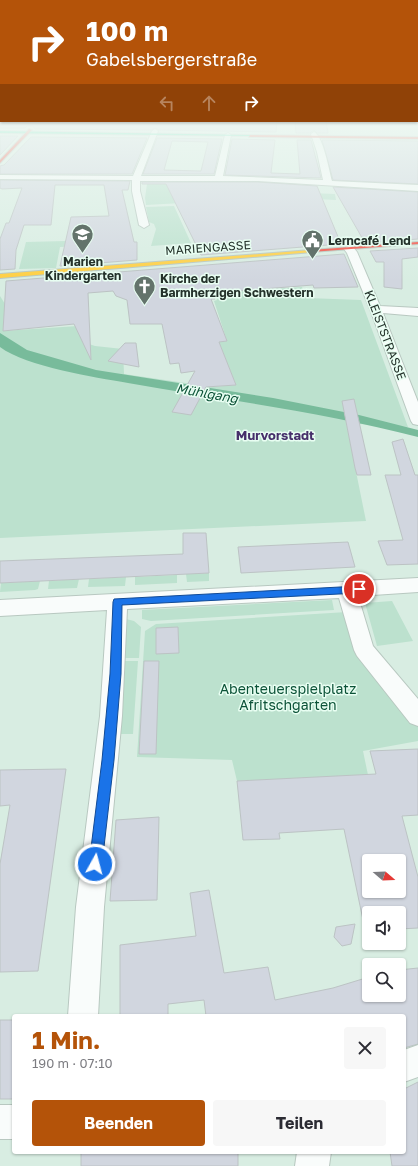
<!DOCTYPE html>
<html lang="de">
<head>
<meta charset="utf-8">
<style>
	:root { --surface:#fff; --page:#f7f7f7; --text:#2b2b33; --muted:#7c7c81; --accent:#b45309 }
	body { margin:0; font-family:"Golos Text",sans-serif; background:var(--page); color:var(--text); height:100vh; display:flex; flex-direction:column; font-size:15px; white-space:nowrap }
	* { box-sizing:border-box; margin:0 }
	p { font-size:13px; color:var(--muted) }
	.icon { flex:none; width:22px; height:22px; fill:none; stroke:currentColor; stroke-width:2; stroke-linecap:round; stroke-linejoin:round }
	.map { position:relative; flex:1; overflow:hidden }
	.details { position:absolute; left:12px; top:1014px; width:394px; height:140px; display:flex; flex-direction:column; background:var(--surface); border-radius:4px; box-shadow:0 1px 3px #0004 }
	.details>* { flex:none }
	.top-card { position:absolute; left:0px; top:0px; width:418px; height:122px; box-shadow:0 1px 3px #0004; background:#b45309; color:#fff; overflow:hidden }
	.needle { width:26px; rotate:109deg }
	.buttons { position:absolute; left:362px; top:854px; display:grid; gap:8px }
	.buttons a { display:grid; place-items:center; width:44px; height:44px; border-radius:4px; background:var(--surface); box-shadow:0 1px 3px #0004; font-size:20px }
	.pin { position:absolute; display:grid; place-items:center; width:34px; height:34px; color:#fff; margin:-17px; border:2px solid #fff; border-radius:50%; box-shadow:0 1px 4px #0007 }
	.me { position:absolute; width:44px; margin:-22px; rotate:7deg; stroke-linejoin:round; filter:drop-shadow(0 0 3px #0008) }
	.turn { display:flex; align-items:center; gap:14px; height:84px; padding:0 20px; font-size:18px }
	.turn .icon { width:52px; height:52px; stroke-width:2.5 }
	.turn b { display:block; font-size:28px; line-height:34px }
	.lanes { display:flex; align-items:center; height:38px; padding:0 20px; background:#0003; justify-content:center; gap:20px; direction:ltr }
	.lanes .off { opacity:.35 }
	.round { display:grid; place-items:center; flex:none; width:42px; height:42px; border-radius:4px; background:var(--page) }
	.summary { display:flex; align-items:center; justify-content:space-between; height:68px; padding:0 20px }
	h1 { font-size:24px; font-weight:700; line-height:30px; color:var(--accent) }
	.button { display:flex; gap:8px; margin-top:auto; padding:8px 20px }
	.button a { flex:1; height:46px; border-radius:4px; background:var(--accent); color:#fff; font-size:16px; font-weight:700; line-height:46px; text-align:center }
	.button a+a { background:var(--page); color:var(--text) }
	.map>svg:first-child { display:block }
</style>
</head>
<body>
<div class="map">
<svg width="418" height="1166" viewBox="0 0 418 1166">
	<rect width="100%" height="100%" fill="#d8ede2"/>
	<!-- green -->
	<path fill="#bce1ce" d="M147,184H173L258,191L335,194L336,200L210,194L200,202L146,205L145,198Z
		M174,206L191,243L151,246L156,229L154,224L149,222L146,207Z
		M104,240V245L60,247L56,268L19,269L26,242Z
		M302,287L307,298L361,300L408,427L360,424L346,422L366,521L0,538V296L5,304L3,331L78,326V333L86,343L95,346L123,349L124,374L213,387L236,385L219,342L227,341L214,301L217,300L214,293Z
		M209,573V581L187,582L186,574Z
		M177,575V583L135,585V577Z
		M126,577L125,586L88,587L89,579Z
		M79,579L77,588L48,589L49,581Z
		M40,581L38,589L35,590L0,592L1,583Z
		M332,600L334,610L151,621L142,619V610Z
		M392,601L413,641L377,646L365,603Z
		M347,612L418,722V741L363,751L368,775L237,781L232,760L137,757L145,631L156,624Z
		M126,619L134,621L141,627L139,658H124Z
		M124,661H138L133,734H118Z"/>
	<!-- water -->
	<path fill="#78bb9b" d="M0,333L27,350L96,370L273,398L359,415L418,430V437C323,412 225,400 128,383C94,377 27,367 0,347Z"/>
	<!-- building -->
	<path fill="#d1d6df" stroke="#bcc3c4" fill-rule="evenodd" d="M0,121H277L276,132L159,130L156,128L151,130L35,129L33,126H27L25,128H0Z
		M295,121H326L328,133H317L314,130L310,133H296Z
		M0,136H18L0,155Z
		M31,137L147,138L132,174H0V166L4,165Z
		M157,138L222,139L214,174H143ZM172,141L208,142L201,171L164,170Z
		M232,139L275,140L271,173L300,174L297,140H311L321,178L225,175Z
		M322,140L418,141V184L333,180Z
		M0,180L130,181L128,190H122L134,242H137V260L60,266L71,217L109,216L104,185H55L51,225H24L16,250L15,269L0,270V239L6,223H9L22,188L2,189L0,188Z
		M142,182H258L317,186L341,244L201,255L166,184H142Z
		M333,187L418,192V239L365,243Z
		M418,248V257L402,259V289L384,287V262H376L370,251Z
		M344,254L358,287L314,288L313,285L212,293L215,299H211L227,341L219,342L236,385L206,387L191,415L172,412L195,371L181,373L179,363L170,364L162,324H130L127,300L116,296L113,291L88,293L91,360L74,324L3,331L6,281Z
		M125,343H136L139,367L108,361Z
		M354,399L371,475H357L355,468L342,401Z
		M403,439L415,475H418V564L387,565L378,541L403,540L385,475H401L392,442Z
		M183,533H206L209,573L0,583V561L183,554Z
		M348,542L355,567L241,573L238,547Z
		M178,627L179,653L156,654V628Z
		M144,661H159L156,754H139Z
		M418,749V815L402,816L418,877V928L399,929V913H369V919L363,920L344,829L279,833L280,839L243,840L237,781L376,774L370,751ZM369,861H399V891H369Z
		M66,769L38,971L0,972V864L10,805L0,806V770Z
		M159,817L157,900L110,901L116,820Z
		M209,890L224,973L268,967L275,1000L333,988L369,977V995H399V970L418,968V1044L404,1048V1016H206L204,1000L168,1004V1016H120V945L196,936L190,893Z
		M355,924L351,944L342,946L334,937L336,927Z
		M0,1020H14V1099H0Z
		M418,1082V1166H392L390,1152H404V1089Z
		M81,1152H238V1166H81Z"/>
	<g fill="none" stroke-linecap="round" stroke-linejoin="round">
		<defs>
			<path id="street" d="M155,129L158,131L141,176H215L225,135L228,133L231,135L223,176L323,180L317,152L311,134L314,132C323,136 329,170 332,181L418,185V191L258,181H140V191L149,225L144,228L139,225L132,191V180L0,179V175L133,176L152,131Z
				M349,246L353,247L357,252L380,306L418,308V316L383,313L418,402V425L413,424L411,421L370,309L347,253L344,249Z
				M418,578V592L358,596L373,646L418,699V726L410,723L357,656L354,650L339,598L127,609L122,716L104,907L98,1016H68L76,907L100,716L107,610L0,616V600Z
				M418,1045V1077L404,1082V1050Z
				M0,1105H14V1139H0Z
				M297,1152H331L329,1166H295Z"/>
			<path id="fast" d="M0,131L250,135L252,136L0,133Z"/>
			<path id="slow" d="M311,250H313V252L0,278V274Z"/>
			<path id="jam" d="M29,129L32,130L0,163V160Z
				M250,135L418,137V139L249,137Z
				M418,242V244L311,252L309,251L311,250Z"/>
		</defs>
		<!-- street casing -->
		<use href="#street" stroke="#b8c8c0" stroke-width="2"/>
		<!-- fast casing -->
		<use href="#fast" stroke="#b8c8c0" stroke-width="2"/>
		<!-- slow casing -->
		<use href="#slow" stroke="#b8c8c0" stroke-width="2"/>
		<!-- jam casing -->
		<use href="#jam" stroke="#b8c8c0" stroke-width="2"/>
		<!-- street -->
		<use href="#street" fill="#f9fcfb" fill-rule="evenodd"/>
		<!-- fast -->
		<use href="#fast" fill="#16e098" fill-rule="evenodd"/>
		<!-- slow -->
		<use href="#slow" fill="#ffcf43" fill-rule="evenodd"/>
		<!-- jam -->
		<use href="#jam" fill="#f24e42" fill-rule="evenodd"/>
	</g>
	<!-- sky -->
	<linearGradient id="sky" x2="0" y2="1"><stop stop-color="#7bb7c9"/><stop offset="0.42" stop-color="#edf7f2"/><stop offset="1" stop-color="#edf7f2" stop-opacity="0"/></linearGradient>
	<rect width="418" height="281" fill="url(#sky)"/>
	<!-- route -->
	<path fill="#1a73e8" stroke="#114b97" d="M359,586L363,589L359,593L122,605L121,674L114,760L102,864L100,869L95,871L91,869L89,864L102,760L110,674L113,602L114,599Z"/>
	<!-- icons -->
	<defs>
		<symbol id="school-pin" viewBox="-11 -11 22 30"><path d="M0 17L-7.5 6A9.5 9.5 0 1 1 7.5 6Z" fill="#63736b" stroke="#e8fef2"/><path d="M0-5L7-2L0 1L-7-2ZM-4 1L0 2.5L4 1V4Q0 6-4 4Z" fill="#fff"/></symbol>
		<symbol id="civic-pin" viewBox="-11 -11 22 30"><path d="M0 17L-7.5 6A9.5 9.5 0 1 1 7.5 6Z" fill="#63736b" stroke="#e8fef2"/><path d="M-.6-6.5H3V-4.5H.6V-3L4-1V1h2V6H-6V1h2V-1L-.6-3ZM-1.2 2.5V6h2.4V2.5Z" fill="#fff"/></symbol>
		<symbol id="church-pin" viewBox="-11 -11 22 30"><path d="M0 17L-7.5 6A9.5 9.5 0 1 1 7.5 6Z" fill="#63736b" stroke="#e8fef2"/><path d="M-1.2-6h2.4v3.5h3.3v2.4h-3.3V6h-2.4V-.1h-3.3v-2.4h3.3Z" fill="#fff"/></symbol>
	</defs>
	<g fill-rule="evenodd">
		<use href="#school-pin" x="70" y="222" width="25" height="34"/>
		<use href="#civic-pin" x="300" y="228" width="25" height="34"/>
		<use href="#church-pin" x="132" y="274" width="25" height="34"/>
	</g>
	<g text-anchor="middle" stroke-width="3" stroke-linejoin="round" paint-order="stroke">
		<!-- far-poi labels -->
		<g font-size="12" font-weight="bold" fill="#24322b" stroke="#e8fef2" text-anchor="start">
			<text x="328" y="245">Lerncafé Lend</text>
			<text x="83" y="266" text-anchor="middle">Marien<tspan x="83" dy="14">Kindergarten</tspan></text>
			<text x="160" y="283">Kirche der<tspan x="160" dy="14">Barmherzigen Schwestern</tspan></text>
		</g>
		<!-- far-street labels -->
		<g font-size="12" fill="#24322b" stroke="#e8fef2">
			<text transform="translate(208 248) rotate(-4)" y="4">MARIENGASSE</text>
			<text transform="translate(385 335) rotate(69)" y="4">KLEISTSTRASSE</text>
		</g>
		<!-- far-water labels -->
		<g font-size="13" font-style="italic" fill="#0d5338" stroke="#e8fef2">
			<text transform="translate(207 393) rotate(10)" y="5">Mühlgang</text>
		</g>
		<!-- far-neighbourhood labels -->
		<g font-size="13" font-weight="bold" fill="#462f6a" stroke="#e8fef2">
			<text x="275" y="440">Murvorstadt</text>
		</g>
		<!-- park labels -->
		<g font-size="14" fill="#0b5237" stroke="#e8fef2">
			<text x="288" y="694">Abenteuerspielplatz<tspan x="288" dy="16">Afritschgarten</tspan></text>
		</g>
	</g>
</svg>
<div class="buttons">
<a><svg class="needle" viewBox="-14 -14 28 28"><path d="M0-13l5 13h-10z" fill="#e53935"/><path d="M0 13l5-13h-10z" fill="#7c7c81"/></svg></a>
<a><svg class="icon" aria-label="sound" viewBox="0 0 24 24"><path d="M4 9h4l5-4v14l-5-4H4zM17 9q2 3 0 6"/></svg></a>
<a><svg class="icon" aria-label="search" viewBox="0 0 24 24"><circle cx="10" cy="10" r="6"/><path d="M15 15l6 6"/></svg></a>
</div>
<div class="pin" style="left:359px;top:589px;background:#d93025"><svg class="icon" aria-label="arrive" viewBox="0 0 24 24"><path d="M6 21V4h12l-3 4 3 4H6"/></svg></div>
<svg class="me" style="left:95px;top:864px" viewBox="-20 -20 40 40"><circle r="17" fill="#1a73e8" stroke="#fff" stroke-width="3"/><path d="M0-11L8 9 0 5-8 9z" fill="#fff"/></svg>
<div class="top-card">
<div class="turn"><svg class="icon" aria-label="right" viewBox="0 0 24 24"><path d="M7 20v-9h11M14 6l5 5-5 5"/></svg><div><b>100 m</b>Gabelsbergerstraße</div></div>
<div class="lanes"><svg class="icon off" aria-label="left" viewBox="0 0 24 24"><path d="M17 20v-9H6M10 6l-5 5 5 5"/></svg><svg class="icon off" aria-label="ahead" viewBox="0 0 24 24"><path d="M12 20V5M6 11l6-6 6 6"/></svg><svg class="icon" aria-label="right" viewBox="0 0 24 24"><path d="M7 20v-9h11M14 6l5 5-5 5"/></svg></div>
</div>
<section class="details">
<div class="summary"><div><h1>1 Min.</h1><p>190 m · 07:10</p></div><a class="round"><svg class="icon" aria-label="close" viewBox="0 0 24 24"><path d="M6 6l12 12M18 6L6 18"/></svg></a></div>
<div class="button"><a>Beenden</a><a>Teilen</a></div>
</section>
</div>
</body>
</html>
